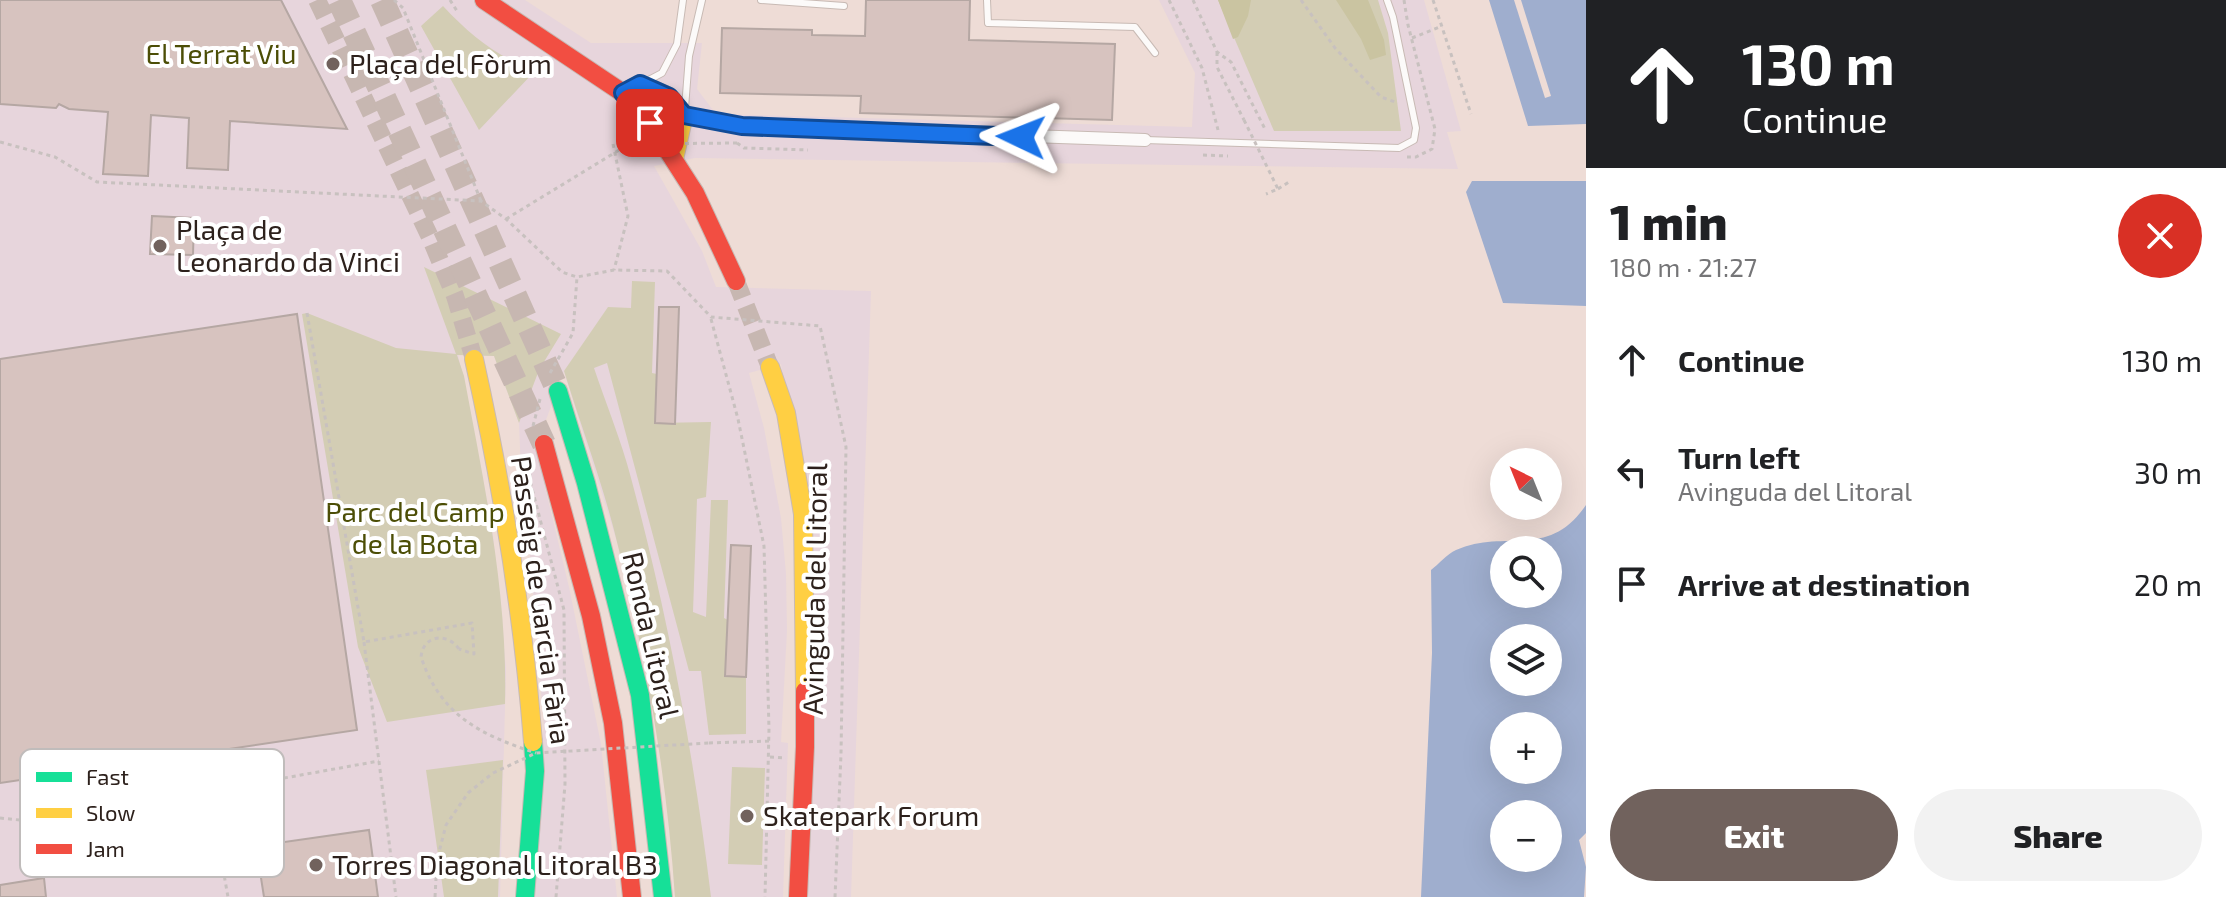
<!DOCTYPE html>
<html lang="en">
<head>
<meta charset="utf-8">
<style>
	:root { --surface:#fff; --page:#f2f2f2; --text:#202124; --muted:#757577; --accent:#71625d }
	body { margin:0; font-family:"Exo 2",sans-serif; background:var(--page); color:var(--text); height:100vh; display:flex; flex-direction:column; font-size:30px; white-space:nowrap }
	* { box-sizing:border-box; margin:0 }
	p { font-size:26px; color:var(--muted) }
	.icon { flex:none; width:44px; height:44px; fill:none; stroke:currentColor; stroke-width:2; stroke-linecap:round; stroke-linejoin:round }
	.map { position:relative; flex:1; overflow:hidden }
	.details { display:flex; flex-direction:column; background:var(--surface); width:640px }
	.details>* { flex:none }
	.top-card { background:#202124; color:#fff; overflow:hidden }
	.needle { width:52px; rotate:317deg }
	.tools { position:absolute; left:1490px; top:448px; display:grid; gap:16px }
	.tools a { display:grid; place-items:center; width:72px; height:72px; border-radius:50%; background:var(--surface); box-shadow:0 8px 32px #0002; font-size:40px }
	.pin { position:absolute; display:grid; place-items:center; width:68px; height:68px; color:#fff; margin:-34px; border-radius:16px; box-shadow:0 4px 12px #0006 }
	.me { position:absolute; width:88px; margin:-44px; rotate:272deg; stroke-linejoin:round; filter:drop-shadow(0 0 6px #0008) }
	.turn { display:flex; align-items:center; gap:28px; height:168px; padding:0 24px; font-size:36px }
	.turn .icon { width:104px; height:104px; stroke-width:2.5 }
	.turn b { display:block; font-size:56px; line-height:68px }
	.round { display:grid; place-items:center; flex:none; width:84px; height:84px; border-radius:42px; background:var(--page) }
	.summary { display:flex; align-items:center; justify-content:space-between; height:136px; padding:0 24px }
	h1 { font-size:48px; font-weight:800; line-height:60px }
	.action { display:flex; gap:16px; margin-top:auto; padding:16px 24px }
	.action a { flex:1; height:92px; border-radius:48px; background:var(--accent); color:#fff; font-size:32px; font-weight:800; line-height:92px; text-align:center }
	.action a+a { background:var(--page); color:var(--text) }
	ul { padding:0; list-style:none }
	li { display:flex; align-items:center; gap:24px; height:112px; padding:0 24px }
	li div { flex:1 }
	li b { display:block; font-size:30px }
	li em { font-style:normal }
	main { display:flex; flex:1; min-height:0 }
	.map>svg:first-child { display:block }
</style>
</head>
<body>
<main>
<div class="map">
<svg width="1586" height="897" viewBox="0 0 1586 897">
	<rect width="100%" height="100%" fill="#eedcd6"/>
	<!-- commercial -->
	<path fill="#e7d5dc" d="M0,0H525L591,43H702L697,89L716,114L1192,127L1195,73L1159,0H1424L1461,131L1447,132L1458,169L695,158L654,166L702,251L716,287L871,291L851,897H805L809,527L781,364L749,373L764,428L781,518L786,574L787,631L781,742L788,743L783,897H675L670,821L653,707L618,545L564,372L544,425L545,487L569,587L601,744L617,897H533L539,757L544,728L529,543L522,497L519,423L494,356L458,354L492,525L506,669L500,897H0Z"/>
	<!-- green -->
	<path fill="#d3cdb4" d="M1218,0H1378L1388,33L1401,131H1274Z
		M443,6C472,37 495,54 534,72L479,130L421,26Z
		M424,267L561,334L539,370L519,423L494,356L457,355L464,376C484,483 508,594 505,704L387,722L358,647L302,314L307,313L396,348L456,354Z
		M632,281L655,282L652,373L657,374L655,423L711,422L706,497L697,499L693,612L706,617L711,500H728L724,618L728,620L746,677V734L709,735L701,671H689L607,363L594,368C606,404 621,440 631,478C668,615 694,756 711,897H675C667,779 647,662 618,546C604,487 582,429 564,371L608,307L631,308Z
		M503,760L498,897H444L426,770Z
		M732,767L765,768L762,865L728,864Z"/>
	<!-- forest -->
	<path fill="#cac4a1" d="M1218,0H1251L1248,16L1238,37L1233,39Z
		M1336,0H1368L1384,40L1386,55L1370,60L1361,39Z"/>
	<!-- water -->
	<path fill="#9faece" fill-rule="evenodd" d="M1489,0H1586V124L1528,126Z
		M1472,181H1586V306L1503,303L1466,192Z
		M1586,505V833L1579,840L1586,867L1584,897H1421L1432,653L1431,570C1439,564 1447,554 1456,550C1505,528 1548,561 1586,505ZM1504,550H1548V594H1504ZM1548,638V682H1504V638ZM1504,726H1548V770H1504ZM1504,814H1548V858H1504Z"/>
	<!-- pier -->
	<path fill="#eedcd6" d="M1514,0H1521L1551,96L1545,98Z"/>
	<!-- building -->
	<path fill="#d7c3bf" stroke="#b5a7a3" stroke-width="2" d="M0,0H281L347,129L230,121L228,170L187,168L189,118L151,115L148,176L103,174L108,112L69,109L59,104L56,108L0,104Z
		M866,0H970L969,40L1115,44L1112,120L860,113L861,96L720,93L722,28L812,30V35L865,36Z
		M152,216L194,218L193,255L150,254Z
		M659,307H679L675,424L655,423Z
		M297,314L357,730L0,783V359Z
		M731,545L751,546L746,677L725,676Z
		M369,830L378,897H264L256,846Z
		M44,878L46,897H0V885Z"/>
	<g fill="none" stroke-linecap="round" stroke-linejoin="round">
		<!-- secondary-tunnel -->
		<path stroke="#c7b7b1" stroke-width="18" stroke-dasharray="18 9" stroke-linecap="butt" d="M317,0L430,237L455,296L474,359
			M736,281L770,367"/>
		<!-- highway-tunnel -->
		<path stroke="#c7b7b1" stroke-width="24" stroke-dasharray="24 12" stroke-linecap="butt" d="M339,0L544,444
			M382,0L558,391"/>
		<defs>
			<path id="lane" d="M761,0L844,6
				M987,0L988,23L1135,27L1155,53
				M645,82L662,73L677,44L683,0
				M685,108L689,56L702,0
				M1145,140L1399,148L1414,140L1416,128L1393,17L1387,0"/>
			<path id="street" d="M684,115L742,126L1145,140"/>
			<path id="fast" d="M558,391L586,483L640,695L663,897
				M525,897L535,771L533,742"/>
			<path id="slow" d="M623,93L640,84L669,97L684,115L674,159
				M474,359C502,485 523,614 533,742
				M770,367L786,413L803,514L805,691"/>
			<path id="jam" d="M484,0L623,93L650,123L695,193L736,281
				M544,444L591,616L613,723L632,897
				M798,897L805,747V691"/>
		</defs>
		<!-- lane casing -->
		<use href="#lane" stroke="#c8bab4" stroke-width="8"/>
		<!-- street casing -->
		<use href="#street" stroke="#c8bab4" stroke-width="14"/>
		<!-- fast casing -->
		<use href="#fast" stroke="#c8bab4" stroke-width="20"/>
		<!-- slow casing -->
		<use href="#slow" stroke="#c8bab4" stroke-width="20"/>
		<!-- jam casing -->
		<use href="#jam" stroke="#c8bab4" stroke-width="20"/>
		<!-- path -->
		<path stroke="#c8c1bf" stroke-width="3" stroke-dasharray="4 4" stroke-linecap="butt" d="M394,0L403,8L481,201
			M450,0L457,11
			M1169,0L1202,68L1218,130
			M1193,0L1217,52L1231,62L1266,131
			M1301,0L1335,48L1381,97L1398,103
			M1404,0L1408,25L1435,129L1432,149L1416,157H1407
			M1433,0L1471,114
			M1412,38L1442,26
			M1217,52V67L1244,120
			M0,142L55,157L97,182L481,201L506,219L562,272L577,277L614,270L667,271L711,317L820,326L846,447L841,754L835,897
			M737,143L744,148L808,150
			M613,144L628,216L614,270
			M1203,155L1228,156
			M1278,189L1289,182
			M506,219L629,144
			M307,313L364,642L472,623L474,654L459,649
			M711,319L738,419L764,546L769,729L765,897
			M550,373L573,333L577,277
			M533,426L540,399
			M530,474V481L564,610L565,784L556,897
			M364,642L396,897
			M709,743L769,741
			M770,757L786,758
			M209,790L228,897
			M0,818L39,822L379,761"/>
		<!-- lane -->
		<use href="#lane" stroke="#fcfaf9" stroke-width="6"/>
		<!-- street -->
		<use href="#street" stroke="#fcfaf9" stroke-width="12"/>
		<!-- fast -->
		<use href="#fast" stroke="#16e098" stroke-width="18"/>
		<!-- slow -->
		<use href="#slow" stroke="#ffcf43" stroke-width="18"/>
		<!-- jam -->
		<use href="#jam" stroke="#f24e42" stroke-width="18"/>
		<!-- path-bridge -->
		<path stroke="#c8c1bf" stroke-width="3" stroke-dasharray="4 4" stroke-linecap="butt" d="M1244,120L1278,189L1266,194
			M629,144L737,143
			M459,649C447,632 423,635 421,657C441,716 481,735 536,753
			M435,897L437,860L446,825L468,793L493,773L536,753L709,743"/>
	</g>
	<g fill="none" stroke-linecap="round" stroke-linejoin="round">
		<defs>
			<path id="route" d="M650,123L623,93L640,84L669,97L684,115L742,126L1021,137"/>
		</defs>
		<!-- route casing -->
		<use href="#route" stroke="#114b97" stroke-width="20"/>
		<!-- route -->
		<use href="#route" stroke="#1a73e8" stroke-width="14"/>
	</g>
	<!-- markers -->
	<g fill="#71625d" stroke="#fff" stroke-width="3">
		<circle cx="333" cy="64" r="8"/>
		<circle cx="160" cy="246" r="8"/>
		<circle cx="747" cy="816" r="8"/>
		<circle cx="316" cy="865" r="8"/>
	</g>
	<g text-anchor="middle" stroke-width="8" stroke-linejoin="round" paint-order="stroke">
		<!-- park labels -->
		<g font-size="28" fill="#4c4e06" stroke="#fff">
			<text x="221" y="64">El Terrat Viu</text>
			<text x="415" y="522">Parc del Camp<tspan x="415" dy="32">de la Bota</tspan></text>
		</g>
		<!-- poi labels -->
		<g font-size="28" fill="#2d211c" stroke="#fff" text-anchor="start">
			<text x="349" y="74">Plaça del Fòrum</text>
			<text x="176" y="240">Plaça de<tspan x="176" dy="32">Leonardo da Vinci</tspan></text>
			<text x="763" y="826">Skatepark Forum</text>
			<text x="332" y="875">Torres Diagonal Litoral B3</text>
		</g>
		<!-- street labels -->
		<g font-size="28" fill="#2d211c" stroke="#fff">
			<text transform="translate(815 589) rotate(-89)" y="10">Avinguda del Litoral</text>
			<text transform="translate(541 600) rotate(82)" y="10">Passeig de Garcia Fària</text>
			<text transform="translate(651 635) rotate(77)" y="10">Ronda Litoral</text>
		</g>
	</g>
	<!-- legend -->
	<rect x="20" y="749" width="264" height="128" rx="12" fill="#fff" stroke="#c0bcbb" stroke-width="2"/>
	<rect x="36" y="772" width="36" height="10" fill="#16e098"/>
	<rect x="36" y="808" width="36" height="10" fill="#ffcf43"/>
	<rect x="36" y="844" width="36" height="10" fill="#f24e42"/>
	<g font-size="22" fill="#2d211c">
		<text x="86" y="785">Fast</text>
		<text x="86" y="821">Slow</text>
		<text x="86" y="857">Jam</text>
	</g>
</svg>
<div class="tools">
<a><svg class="needle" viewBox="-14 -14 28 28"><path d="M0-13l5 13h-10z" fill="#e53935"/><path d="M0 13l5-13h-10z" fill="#757577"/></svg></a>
<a><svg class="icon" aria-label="search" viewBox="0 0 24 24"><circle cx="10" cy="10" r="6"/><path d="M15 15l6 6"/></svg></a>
<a><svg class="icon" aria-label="layers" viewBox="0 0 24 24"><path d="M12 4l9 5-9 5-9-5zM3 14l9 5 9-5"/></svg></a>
<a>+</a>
<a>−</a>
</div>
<div class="pin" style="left:650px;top:123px;background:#d93025"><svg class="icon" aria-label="arrive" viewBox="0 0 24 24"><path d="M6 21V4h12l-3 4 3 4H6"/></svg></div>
<svg class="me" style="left:1021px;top:137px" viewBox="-20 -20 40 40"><path d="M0-17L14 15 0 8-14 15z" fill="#1a73e8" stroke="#fff" stroke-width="4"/></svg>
</div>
<section class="details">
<div class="top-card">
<div class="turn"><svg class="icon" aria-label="ahead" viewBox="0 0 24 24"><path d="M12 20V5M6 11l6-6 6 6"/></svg><div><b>130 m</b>Continue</div></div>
</div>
<div class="summary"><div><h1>1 min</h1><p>180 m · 21:27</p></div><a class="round" style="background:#d93025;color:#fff"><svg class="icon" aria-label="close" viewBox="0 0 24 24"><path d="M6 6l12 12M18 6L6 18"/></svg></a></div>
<ul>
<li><svg class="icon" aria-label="ahead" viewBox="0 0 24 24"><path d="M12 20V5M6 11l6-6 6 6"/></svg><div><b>Continue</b></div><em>130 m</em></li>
<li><svg class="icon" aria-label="left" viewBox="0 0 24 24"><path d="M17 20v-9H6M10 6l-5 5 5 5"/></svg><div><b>Turn left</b><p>Avinguda del Litoral</p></div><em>30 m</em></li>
<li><svg class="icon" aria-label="arrive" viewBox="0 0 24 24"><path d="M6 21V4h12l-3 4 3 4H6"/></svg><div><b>Arrive at destination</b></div><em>20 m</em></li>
</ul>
<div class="action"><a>Exit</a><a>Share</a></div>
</section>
</main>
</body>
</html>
